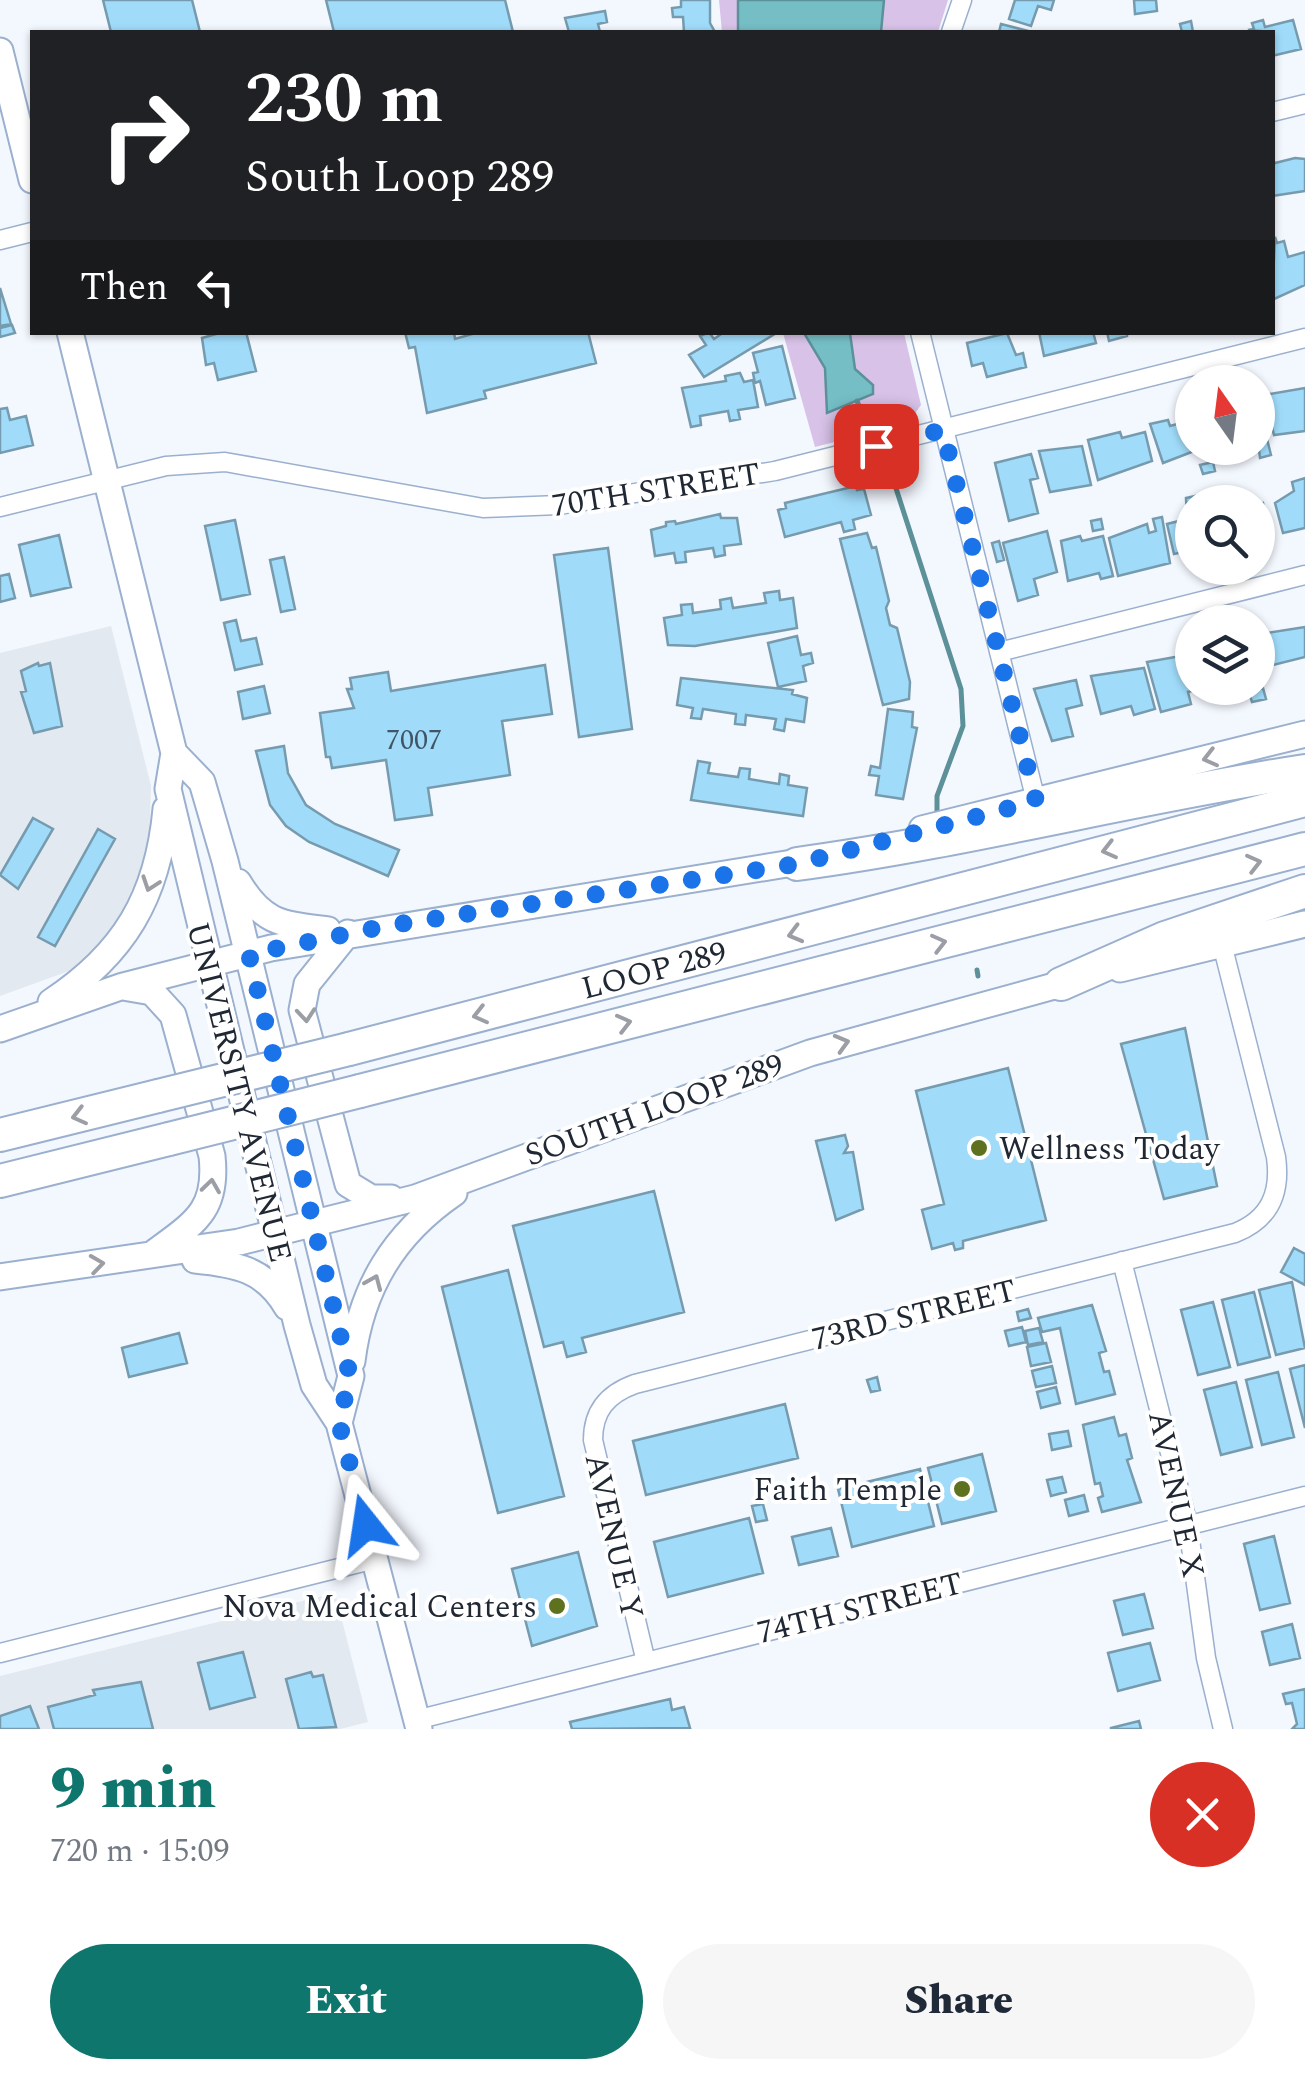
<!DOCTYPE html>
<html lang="en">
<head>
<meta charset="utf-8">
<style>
	:root { --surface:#fff; --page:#f6f6f7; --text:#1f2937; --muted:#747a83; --accent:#0f766e }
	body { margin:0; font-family:Spectral,serif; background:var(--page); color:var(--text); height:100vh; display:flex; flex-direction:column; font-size:38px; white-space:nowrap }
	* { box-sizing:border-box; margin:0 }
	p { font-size:32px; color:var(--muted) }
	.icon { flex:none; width:55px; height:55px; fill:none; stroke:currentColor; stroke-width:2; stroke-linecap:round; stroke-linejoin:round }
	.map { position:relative; height:1729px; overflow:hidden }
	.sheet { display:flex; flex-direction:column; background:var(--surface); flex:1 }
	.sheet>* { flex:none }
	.guide { position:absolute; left:30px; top:30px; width:1245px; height:305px; border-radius:0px; box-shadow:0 2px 8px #0004; background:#202124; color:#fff; overflow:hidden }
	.needle { width:65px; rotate:346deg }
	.buttons { position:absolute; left:1175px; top:365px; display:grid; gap:20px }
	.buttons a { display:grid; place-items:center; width:100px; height:100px; border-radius:50%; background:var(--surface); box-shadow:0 2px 8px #0004; font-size:50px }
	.pin { position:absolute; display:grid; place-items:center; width:85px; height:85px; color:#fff; margin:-42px; border-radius:20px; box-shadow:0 5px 15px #0006 }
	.me { position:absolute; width:110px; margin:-55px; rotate:345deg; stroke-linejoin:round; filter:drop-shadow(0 0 8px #0008) }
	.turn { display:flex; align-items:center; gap:35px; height:210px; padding:0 50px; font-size:45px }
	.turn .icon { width:130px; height:130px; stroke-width:2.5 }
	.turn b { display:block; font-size:70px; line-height:85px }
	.then { display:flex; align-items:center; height:95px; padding:0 50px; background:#0003; gap:20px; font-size:38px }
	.round { display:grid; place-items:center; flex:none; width:105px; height:105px; border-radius:52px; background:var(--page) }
	.head { display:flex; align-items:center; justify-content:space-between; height:170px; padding:0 50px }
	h1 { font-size:60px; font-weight:800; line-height:75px; color:var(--accent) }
	.cta { display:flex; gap:20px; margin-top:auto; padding:20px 50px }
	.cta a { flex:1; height:115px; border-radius:60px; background:var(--accent); color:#fff; font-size:40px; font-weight:800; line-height:115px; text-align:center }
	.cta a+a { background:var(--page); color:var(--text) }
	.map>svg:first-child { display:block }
</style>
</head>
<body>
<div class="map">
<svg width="1305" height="1729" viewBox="0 0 1305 1729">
	<rect width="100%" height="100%" fill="#f3f7fe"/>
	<!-- built -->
	<path fill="#e3e9f0" d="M111,626L151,786L149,846L144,868L125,912L91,953L69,971L0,996V653Z
		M335,1593L368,1722L340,1729H0V1676Z"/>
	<!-- green -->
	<path fill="#d8c2e8" d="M719,0H948L938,32H722Z
		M783,333H904L921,405L908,423L815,447Z"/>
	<!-- water -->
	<path fill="#75bec5" stroke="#5c919a" stroke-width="2.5" d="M738,0H884L881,32H738Z
		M804,333H850L855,369L873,385V394L827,413L825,368Z"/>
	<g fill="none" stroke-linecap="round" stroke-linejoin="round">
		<!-- stream -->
		<path stroke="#5c919a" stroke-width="5" d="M857,401L859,406
			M892,476L961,689L963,726L937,796V813
			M977,970L978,976"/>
	</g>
	<!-- building -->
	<path fill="#a0dcfa" stroke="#769bae" stroke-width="2.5" d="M103,0H192L200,32H111Z
		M326,0H505L513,32H334Z
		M681,0H710V23L715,32H684L683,17H673L672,8L681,7Z
		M1015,0H1054L1051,10L1038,6L1031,26L1009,19Z
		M1134,0H1156L1157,11L1135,14Z
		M605,11L607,22L598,24L600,32H569L565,18Z
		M1263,20L1265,27L1293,20L1301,49L1272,56V32L1248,30L1254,29L1252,23Z
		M1191,21L1193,32H1182L1180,24Z
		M1001,24L1032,32H999Z
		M1295,158L1305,159V191L1272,196V159L1275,163Z
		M1275,237L1277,243L1284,241L1288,257L1305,252V285L1272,300Z
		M0,288L11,324L0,326Z
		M12,325L15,333L0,337V328Z
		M223,332H246L256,371L218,380L214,363L206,365L202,338Z
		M405,332H454L455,339L479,332H588L596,363L484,391L486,398L427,413L415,347L409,348Z
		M709,332L714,339L724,332H778L704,377L689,355L706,345L700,336Z
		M1039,332H1093L1096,343L1044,356Z
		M1107,332H1127V336L1109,341Z
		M1007,333L1016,355L1023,353L1026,367L987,377L983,363L972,366L967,343Z
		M782,346L795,398L766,405L760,381L755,383L753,373L758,372L753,353Z
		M740,373L744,382L753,380L758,407L738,410L740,419L730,421L728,411L700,416L701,425L691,427L682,388L726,381L725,376Z
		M1305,388V431L1274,435L1264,395Z
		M7,408L10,420L26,416L33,445L0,453V409Z
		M1168,420L1170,426L1192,420V448H1202L1163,463L1150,424Z
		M1120,432L1122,438L1145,432L1152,461L1098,480L1088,440Z
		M1267,439L1271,455L1260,458L1258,442Z
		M1082,446L1091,485L1050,492L1039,451Z
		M1031,454L1038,478L1030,480L1038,513L1009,521L995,463Z
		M1213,462L1215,471L1203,474L1200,465Z
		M1305,478V528L1283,533L1275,503L1294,491L1292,482Z
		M856,486L857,490L864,489L871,515L853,520L855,529L844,532L841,522L785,537L778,510L786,508L785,503Z
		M1204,494L1207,502H1192V550L1174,554L1167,524L1187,519L1186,498Z
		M1263,503L1271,534L1258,537V505Z
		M720,514L721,518H737L741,544L724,546L725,555L715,557L713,548L685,552L686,562L676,563L674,553L655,556L651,530L666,526V522L675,521L676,524Z
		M1162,517L1170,563L1118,576L1109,538L1147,524L1149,533L1156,531L1153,519Z
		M1101,519L1103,529L1093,531L1091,521Z
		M235,520L250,594L221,600L205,526Z
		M1047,531L1057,572L1034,579L1038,595L1018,601L1003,543Z
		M867,533L872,548L876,547L889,601L886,608L890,625L897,628L910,682L909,699L883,705L840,539Z
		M59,535L71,587L31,596L19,545Z
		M1080,536L1082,541L1103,536L1113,576L1101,579L1099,573L1068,581L1061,541Z
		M999,541L1004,560L997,562L992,543Z
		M608,548L632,729L579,737L554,555Z
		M284,557L295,609L281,612L270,560Z
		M9,574L15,598L0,602V576Z
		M779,591L780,600L793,598L797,628L695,646L668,645L664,618L682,615L681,605L692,604L693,613L721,609L720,600L731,598L733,608L766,603L764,593Z
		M236,620L241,641L256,638L262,664L235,670L224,623Z
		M1305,627V657L1269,666L1261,634Z
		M797,636L801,655L811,653L813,663L803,666L806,681L778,687L768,643Z
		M1192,654V688L1199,689L1188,692L1191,704L1161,712L1147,662Z
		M38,663L39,666L50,663L62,726L34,733L21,692L26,691L21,671Z
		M545,665L552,714L502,721L510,775L428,788L432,815L395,820L386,760L332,768L330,757H326L320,713L354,708L347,689H352L350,678L388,672L391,691Z
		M1144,668L1155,709L1134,715L1131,706L1101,714L1091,676Z
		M681,678L793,690L792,694L807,698L804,722L786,719L784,731L774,729L776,719L746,715L745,725L735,724L736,714L703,709L701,719L691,718L693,708L677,705Z
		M1076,680L1082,705L1066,709L1073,736L1052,741L1034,689Z
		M264,686L270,713L243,719L238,692Z
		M1263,688L1266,699L1252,702L1249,692Z
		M888,709L913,712L912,727L917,728L903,799L876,795L879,776L869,775L871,766L880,768Z
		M284,746L288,773L306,805L335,824L399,850L388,876L309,842L286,826L270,805L256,751Z
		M698,761L710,763L708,773L738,777L740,768L750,769L749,779L779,784L780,774L789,776L788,785L807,788L803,816L691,800Z
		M33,818L53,829L18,889L0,875Z
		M98,829L115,839L55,946L38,937Z
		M1185,1028L1217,1186L1164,1199L1121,1044Z
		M1008,1068L1046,1220L963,1241V1248L955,1250L953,1243L932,1249L922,1210L944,1204L916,1091Z
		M845,1135L848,1146L844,1153L853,1152L863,1209L836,1220L816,1141Z
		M654,1191L684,1312L582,1338L586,1352L567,1357L563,1342L544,1347L513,1226Z
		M1294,1248L1305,1254V1285L1281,1272Z
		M508,1270L564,1496L498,1513L442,1287Z
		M1292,1282L1305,1348L1276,1355L1259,1290Z
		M1254,1292L1270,1357L1238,1365L1222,1300Z
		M1213,1302L1230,1367L1198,1375L1181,1310Z
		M1092,1305L1106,1351L1099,1353L1104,1372L1109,1371L1115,1394L1076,1404L1060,1328L1042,1332L1038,1318Z
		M1028,1309L1031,1318L1019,1321L1017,1312Z
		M1022,1327L1026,1342L1009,1346L1005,1331Z
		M1039,1328L1043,1342L1028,1345L1025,1331Z
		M179,1333L187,1363L129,1377L122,1348Z
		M1046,1343L1051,1362L1031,1366L1027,1347Z
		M1305,1365V1428L1290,1369Z
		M1052,1366L1056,1383L1036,1387L1032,1371Z
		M1278,1372L1294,1437L1262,1445L1246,1380Z
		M877,1377L880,1390L871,1392L867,1380Z
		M1236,1382L1252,1447L1221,1455L1204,1390Z
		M1056,1387L1060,1403L1041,1408L1037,1392Z
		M785,1404L798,1458L646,1495L633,1441Z
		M1114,1417L1119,1436L1126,1434L1132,1458L1127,1460L1141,1502L1102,1512L1098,1498L1103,1496L1100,1483L1095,1484L1083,1425Z
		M1068,1431L1071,1446L1052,1450L1049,1434Z
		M982,1454L996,1511L942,1524L928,1468Z
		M920,1469L934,1526L852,1547L838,1489Z
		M1062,1477L1066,1492L1051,1496L1047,1480Z
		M1084,1495L1088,1511L1069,1516L1065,1500Z
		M763,1504L767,1520L756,1522L752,1506Z
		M749,1518L763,1573L668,1597L654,1542Z
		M831,1528L838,1556L799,1565L792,1537Z
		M1274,1536L1290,1603L1260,1610L1244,1544Z
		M578,1552L597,1626L532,1646L512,1569Z
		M1144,1594L1153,1628L1123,1635L1114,1601Z
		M1292,1624L1300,1658L1270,1665L1262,1632Z
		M1150,1643L1160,1680L1118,1691L1108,1653Z
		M243,1652L255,1697L210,1709L198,1663Z
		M311,1672L313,1677L323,1675L336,1727L299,1729L286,1679Z
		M141,1682L153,1729H54L48,1707L95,1695L93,1690Z
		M1305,1689V1729H1292L1297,1724L1292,1703L1286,1704L1283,1694Z
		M670,1699L672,1710L684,1707L690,1728L572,1729L570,1722Z
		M30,1706L39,1729H0V1716Z
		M1139,1721L1141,1729H1111V1728Z"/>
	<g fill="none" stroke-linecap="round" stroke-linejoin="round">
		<defs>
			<path id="street" d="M951,32L962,0
				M1272,112L1305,104
				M0,240L32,232
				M920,332L1036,801
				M0,507L166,466L225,462L483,508L559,505L775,471L1305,338
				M999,652L1305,575
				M1122,1261L1188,1525L1206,1658L1223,1729
				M0,1653L375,1559
				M646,1662L593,1440C593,1411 607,1394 635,1384L1235,1233C1270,1219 1281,1193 1276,1157L1222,944
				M416,1720L1305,1496"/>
			<path id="secondary" d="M0,51L32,180
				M70,332L174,753L168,789L297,1325L314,1385L339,1423L419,1729
				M174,753L202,782L225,861L351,1376L339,1423
				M922,829L1305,734
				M238,882C263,924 282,924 328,930
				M348,933L307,984L302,1010L348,1184L371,1198H391
				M1120,969L1305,924
				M123,987L152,992L173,1015L212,1156C218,1211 194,1223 154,1253
				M51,1002C124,954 158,897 166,809
				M0,1029L123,986L271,948L811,860
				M195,1260C236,1264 265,1269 287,1307
				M0,1277L239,1242L415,1198L810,1053L1076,980
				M352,1361C361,1288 394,1234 454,1193"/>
			<g id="highway">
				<path d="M797,864C968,841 1135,797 1305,771"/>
				<path d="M1061,984L1165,938L1305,891"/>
				<path id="s1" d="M349,1049L1305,800"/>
				<path d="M360,1091L1305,849"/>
				<path d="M0,1135L158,1096"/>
				<path d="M0,1181L169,1139"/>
			</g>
		</defs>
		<!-- street casing -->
		<use href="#street" stroke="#9bb0ce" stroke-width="21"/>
		<!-- secondary casing -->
		<use href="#secondary" stroke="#9bb0ce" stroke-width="29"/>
		<!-- highway casing -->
		<use href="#highway" stroke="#9bb0ce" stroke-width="36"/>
		<!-- street -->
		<use href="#street" stroke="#fff" stroke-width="18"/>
		<!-- secondary -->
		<use href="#secondary" stroke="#fff" stroke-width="25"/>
		<!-- highway -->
		<use href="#highway" stroke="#fff" stroke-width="32"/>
		<defs>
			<path id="highway-bridge" d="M158,1096L349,1049
				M169,1139L360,1091"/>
		</defs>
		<!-- highway-bridge casing -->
		<use href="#highway-bridge" stroke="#9bb0ce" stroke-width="36" stroke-linecap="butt"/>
		<!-- highway-bridge -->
		<use href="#highway-bridge" stroke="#fff" stroke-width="32"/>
	</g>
	<!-- one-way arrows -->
	<defs><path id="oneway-chevron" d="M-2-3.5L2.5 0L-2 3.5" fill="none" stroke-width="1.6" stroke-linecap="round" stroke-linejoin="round" transform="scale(2.5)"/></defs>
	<g stroke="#9b9ea4">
		<use href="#oneway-chevron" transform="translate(1210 758) rotate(166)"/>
		<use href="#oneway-chevron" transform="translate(1109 850) rotate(166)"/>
		<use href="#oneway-chevron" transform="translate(1254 863) rotate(-14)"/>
		<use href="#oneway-chevron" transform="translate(150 884) rotate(109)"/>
		<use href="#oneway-chevron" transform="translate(795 934) rotate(165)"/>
		<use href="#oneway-chevron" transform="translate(939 943) rotate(-14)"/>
		<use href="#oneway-chevron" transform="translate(306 1015) rotate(85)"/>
		<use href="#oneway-chevron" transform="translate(480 1015) rotate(166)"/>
		<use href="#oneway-chevron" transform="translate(624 1023) rotate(-14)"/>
		<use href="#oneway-chevron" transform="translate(842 1043) rotate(-16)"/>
		<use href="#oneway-chevron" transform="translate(79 1116) rotate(166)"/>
		<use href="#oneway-chevron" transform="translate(211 1186) rotate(-82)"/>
		<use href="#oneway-chevron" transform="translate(97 1264) rotate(-8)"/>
		<use href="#oneway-chevron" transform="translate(374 1282) rotate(-67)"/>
	</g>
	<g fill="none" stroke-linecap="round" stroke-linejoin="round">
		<!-- route -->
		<path stroke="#1a73e8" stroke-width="18" stroke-dasharray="0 32.4" d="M366,1525L339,1423L350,1376L249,954L386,926L797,864L1036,801L943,430L876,446"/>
	</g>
	<!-- markers -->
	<g fill="#5e711f" stroke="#fff" stroke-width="4">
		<circle cx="979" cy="1148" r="10"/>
		<circle cx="962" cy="1489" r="10"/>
		<circle cx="557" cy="1606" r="10"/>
	</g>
	<g text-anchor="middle" stroke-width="8" stroke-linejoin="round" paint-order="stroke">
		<!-- number labels -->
		<g font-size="28" fill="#405566">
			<text x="414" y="749">7007</text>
		</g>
		<!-- street labels -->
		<g font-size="32" fill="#202834" stroke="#fff">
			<text transform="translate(656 489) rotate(-9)" y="11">70TH STREET</text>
			<text dy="11" stroke="none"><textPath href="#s1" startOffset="315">LOOP 289</textPath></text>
			<text transform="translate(240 1092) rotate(76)" y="11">UNIVERSITY AVENUE</text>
			<text transform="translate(654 1109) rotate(-20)" y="11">SOUTH LOOP 289</text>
			<text transform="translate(914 1314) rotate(-14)" y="11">73RD STREET</text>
			<text transform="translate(1177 1494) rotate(78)" y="11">AVENUE X</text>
			<text transform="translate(615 1536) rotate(77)" y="11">AVENUE Y</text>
			<text transform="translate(860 1607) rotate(-14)" y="11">74TH STREET</text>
		</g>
		<!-- poi labels -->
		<g font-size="32" fill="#202834" stroke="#fff" text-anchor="end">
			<text x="999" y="1159" text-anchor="start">Wellness Today</text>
			<text x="942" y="1500">Faith Temple</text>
			<text x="537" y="1617">Nova Medical Centers</text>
		</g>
	</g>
</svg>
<div class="buttons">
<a><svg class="needle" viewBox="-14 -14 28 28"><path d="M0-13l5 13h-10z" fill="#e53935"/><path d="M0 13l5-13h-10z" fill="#747a83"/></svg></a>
<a><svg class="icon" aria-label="search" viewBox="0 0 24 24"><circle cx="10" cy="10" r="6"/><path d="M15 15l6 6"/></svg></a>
<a><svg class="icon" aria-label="layers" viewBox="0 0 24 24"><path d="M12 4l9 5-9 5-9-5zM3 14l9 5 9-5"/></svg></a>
</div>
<div class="pin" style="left:876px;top:446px;background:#d93025"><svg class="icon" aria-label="arrive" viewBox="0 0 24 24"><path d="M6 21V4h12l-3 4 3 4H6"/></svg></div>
<svg class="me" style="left:366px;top:1525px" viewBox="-20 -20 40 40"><path d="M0-17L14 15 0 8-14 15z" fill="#1a73e8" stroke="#fff" stroke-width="4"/></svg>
<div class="guide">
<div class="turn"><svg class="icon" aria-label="right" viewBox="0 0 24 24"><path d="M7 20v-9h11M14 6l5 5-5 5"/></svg><div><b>230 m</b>South Loop 289</div></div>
<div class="then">Then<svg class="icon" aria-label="left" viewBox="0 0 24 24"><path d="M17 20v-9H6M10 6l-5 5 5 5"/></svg></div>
</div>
</div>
<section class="sheet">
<div class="head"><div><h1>9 min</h1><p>720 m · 15:09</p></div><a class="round" style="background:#d93025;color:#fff"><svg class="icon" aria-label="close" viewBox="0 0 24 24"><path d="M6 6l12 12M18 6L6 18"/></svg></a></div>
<div class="cta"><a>Exit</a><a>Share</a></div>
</section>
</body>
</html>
